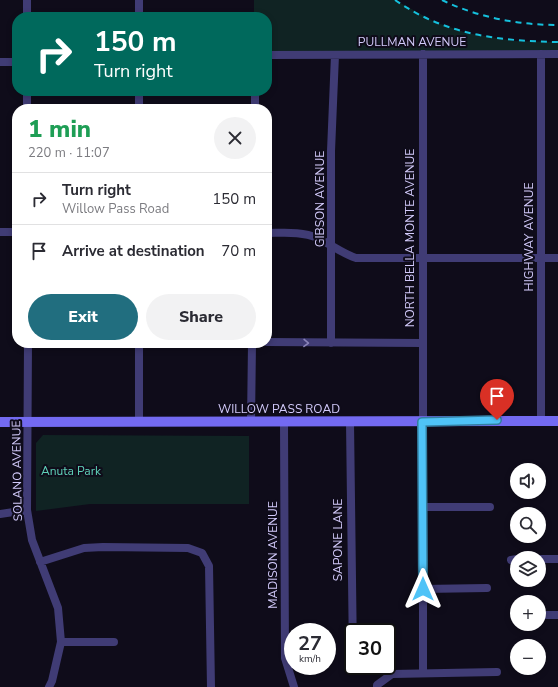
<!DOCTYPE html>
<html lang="en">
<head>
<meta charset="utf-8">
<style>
	:root { --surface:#fff; --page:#f2f2f3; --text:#2b2b33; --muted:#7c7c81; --line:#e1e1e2; --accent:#216e7f }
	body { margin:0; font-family:"Nunito Sans",sans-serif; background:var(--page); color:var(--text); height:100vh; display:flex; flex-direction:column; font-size:15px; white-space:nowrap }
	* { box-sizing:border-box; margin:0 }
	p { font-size:13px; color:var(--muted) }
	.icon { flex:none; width:22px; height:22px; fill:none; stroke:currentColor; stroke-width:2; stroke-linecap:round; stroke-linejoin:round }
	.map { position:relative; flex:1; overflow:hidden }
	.side { position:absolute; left:12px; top:104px; width:260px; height:244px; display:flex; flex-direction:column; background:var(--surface); border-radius:16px; box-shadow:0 2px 6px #0003 }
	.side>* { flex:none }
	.guide { position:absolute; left:12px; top:12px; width:260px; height:84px; border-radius:16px; box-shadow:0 2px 6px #0003; background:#00695c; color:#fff; overflow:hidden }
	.fabs { position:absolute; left:510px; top:463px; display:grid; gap:8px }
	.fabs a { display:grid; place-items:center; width:36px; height:36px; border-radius:50%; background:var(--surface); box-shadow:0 2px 6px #0003; font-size:20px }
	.speed { position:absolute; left:284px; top:623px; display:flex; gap:8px; font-size:20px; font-weight:700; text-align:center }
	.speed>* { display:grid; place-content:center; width:52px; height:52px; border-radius:50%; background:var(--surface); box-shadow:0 2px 6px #0003; line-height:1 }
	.speed small { font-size:10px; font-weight:400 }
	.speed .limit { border:2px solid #111; border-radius:6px; background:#fff; color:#111 }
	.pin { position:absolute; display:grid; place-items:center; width:34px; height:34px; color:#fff; margin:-41px -17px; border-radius:50% 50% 50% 0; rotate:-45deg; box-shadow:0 0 4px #0007 }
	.pin .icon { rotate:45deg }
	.me { position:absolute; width:44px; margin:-22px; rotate:0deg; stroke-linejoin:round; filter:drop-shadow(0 0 3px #0008) }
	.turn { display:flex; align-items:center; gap:14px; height:84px; padding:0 16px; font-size:18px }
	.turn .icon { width:52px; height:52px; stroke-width:2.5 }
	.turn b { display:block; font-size:28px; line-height:34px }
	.round { display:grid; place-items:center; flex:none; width:42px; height:42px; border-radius:21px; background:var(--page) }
	.headline { display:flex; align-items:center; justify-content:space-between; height:68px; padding:0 16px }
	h1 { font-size:24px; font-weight:800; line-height:30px; color:#1e9e55 }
	.button { display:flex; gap:8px; margin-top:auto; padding:8px 16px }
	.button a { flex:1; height:46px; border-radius:24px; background:var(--accent); color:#fff; font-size:16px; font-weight:800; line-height:46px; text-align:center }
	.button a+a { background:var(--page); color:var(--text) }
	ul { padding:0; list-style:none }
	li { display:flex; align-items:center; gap:12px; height:52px; padding:0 16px; border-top:1px solid var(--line) }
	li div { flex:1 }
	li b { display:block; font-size:15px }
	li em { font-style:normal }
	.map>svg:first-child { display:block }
</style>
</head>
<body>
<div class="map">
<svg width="558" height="687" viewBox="0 0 558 687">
	<rect width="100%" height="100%" fill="#0f0c1a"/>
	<!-- green -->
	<path fill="#102323" d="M254,0H395L435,22L467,33L515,41L558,42V54L267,55V17H254Z
		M43,435L249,436V504H90L36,511V443Z"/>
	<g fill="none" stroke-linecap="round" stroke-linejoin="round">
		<!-- street -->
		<path stroke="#403c75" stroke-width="8" d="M139,0V17
			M27,17V0
			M423,54V672
			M267,55L558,54
			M0,62H17
			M27,91V109
			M139,109V91
			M255,109V91
			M0,232H17
			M267,233C283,233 302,231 317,238C331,244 341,253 356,258H558
			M267,342L422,343
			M28,343L27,510L32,540L58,608L61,642L52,681L49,687
			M331,343V151L335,55
			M541,421V54
			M139,422V343
			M251,422L252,343
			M284,422L285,658L294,687
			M350,422L353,657
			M423,507H490
			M0,514L27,510
			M539,559H558
			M511,560L517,559
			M40,562L84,548L103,547L188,548L202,553L209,566L211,687
			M423,589L487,588
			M539,615H558
			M61,642H114
			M377,687V685L392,674L497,672"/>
		<!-- secondary -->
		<path stroke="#736af1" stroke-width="10" d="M0,422L558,421"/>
		<!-- rail -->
		<path stroke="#15c0dc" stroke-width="2" stroke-dasharray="6 5" stroke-linecap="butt" d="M395,0C445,35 499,41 558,42
			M442,0C477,17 518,25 558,25"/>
	</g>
	<!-- one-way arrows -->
	<defs><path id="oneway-chevron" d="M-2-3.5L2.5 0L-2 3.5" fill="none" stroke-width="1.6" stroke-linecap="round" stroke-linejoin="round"/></defs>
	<use stroke="#8983b8" href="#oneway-chevron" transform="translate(306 343) rotate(1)"/>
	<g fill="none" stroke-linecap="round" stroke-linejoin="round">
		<defs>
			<path id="route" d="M423,589L422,422L497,420"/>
		</defs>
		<!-- route casing -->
		<use href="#route" stroke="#337fa1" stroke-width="10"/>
		<!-- route -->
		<use href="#route" stroke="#4fc3f7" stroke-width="7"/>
	</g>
	<g text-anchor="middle" stroke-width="4" stroke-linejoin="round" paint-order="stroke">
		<!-- street labels -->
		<g font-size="12" fill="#d2cafa" stroke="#0f0c1a">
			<text x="412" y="46">PULLMAN AVENUE</text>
			<text transform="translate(320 199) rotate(-90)" y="4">GIBSON AVENUE</text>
			<text transform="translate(529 237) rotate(-90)" y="4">HIGHWAY AVENUE</text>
			<text transform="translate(410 238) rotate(-90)" y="4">NORTH BELLA MONTE AVENUE</text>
			<text x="279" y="413">WILLOW PASS ROAD</text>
			<text transform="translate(17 471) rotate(-91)" y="4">SOLANO AVENUE</text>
			<text transform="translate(338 540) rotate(-90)" y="4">SAPONE LANE</text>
			<text transform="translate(273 555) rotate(-90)" y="4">MADISON AVENUE</text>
		</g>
		<!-- park labels -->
		<g font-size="12" fill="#5fd2b9" stroke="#0f0c1a">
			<text x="71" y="475">Anuta Park</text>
		</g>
	</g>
</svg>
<div class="fabs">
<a><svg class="icon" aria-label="sound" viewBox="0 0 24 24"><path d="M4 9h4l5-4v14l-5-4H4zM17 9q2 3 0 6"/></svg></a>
<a><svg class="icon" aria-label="search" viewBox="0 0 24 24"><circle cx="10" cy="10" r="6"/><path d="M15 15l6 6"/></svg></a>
<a><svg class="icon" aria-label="layers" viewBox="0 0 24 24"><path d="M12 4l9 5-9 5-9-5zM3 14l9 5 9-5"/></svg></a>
<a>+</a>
<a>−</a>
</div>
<div class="speed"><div>27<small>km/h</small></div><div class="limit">30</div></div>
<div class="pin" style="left:497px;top:420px;background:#d93025"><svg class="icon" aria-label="arrive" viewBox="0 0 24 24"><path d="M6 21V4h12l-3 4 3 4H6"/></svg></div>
<svg class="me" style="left:423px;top:589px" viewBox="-20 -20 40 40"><path d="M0-17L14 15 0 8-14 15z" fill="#4fc3f7" stroke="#fff" stroke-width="4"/></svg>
<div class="guide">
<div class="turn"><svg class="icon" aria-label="right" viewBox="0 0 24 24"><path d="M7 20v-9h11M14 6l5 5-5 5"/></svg><div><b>150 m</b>Turn right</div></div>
</div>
<section class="side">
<div class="headline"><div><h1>1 min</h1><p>220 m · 11:07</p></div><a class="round"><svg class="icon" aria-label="close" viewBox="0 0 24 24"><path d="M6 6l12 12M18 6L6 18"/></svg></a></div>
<ul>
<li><svg class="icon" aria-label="right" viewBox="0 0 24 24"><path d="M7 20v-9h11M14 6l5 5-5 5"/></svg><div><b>Turn right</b><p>Willow Pass Road</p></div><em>150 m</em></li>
<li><svg class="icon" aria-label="arrive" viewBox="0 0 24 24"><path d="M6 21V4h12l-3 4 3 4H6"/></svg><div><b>Arrive at destination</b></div><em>70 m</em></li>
</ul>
<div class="button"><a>Exit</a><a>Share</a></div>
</section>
</div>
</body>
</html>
